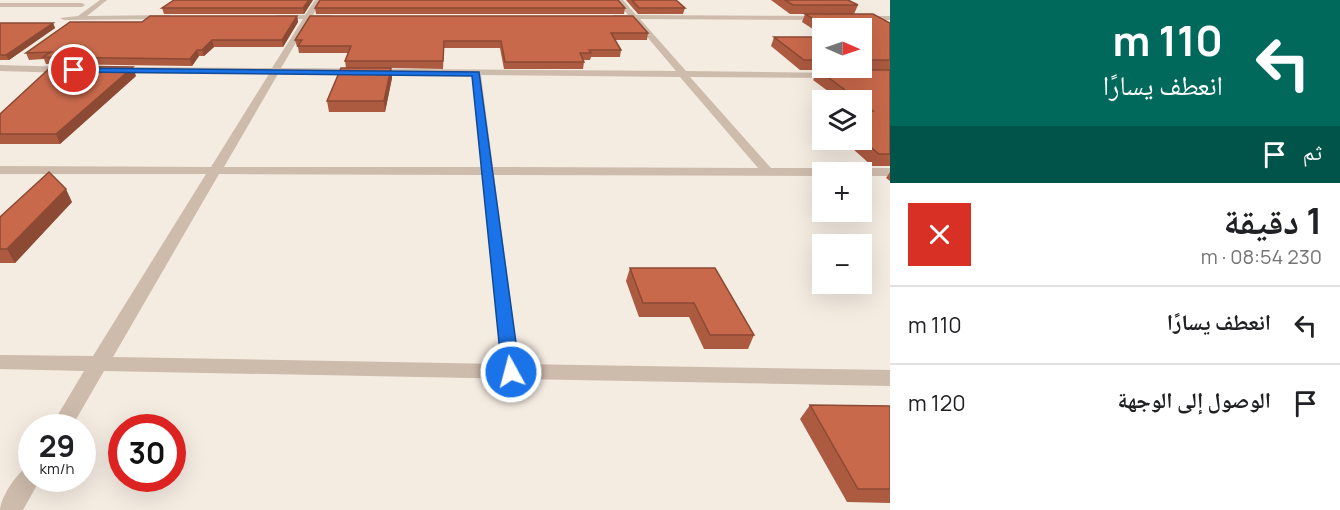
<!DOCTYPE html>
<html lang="ar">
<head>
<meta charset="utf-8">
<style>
	:root { --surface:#fff; --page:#f2f2f2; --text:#202124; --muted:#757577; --line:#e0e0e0 }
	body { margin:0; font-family:Manrope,"Noto Naskh Arabic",sans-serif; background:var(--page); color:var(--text); direction:rtl; height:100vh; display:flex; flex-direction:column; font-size:22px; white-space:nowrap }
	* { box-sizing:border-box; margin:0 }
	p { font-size:20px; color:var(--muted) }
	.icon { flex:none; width:33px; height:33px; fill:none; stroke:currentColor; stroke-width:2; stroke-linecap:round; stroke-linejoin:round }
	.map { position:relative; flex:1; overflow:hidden; direction:ltr }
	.panel { display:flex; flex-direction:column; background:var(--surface); width:450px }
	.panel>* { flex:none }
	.hud { background:#00695c; color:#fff; overflow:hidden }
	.needle { width:39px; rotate:92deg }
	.buttons { position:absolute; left:812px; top:18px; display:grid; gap:12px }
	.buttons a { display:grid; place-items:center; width:60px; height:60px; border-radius:0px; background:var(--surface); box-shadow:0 6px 24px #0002; font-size:30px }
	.speed { position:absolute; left:18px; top:414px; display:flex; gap:12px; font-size:30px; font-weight:700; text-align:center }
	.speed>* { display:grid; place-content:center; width:78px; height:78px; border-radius:50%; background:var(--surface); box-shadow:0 6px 24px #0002; line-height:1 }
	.speed small { font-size:15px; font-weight:400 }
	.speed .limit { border:9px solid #d22; background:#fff; color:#111 }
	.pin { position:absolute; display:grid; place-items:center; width:51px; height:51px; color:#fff; margin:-26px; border:3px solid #fff; border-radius:50%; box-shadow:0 2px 6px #0007 }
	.me { position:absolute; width:66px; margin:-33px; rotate:353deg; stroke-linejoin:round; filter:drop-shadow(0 0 4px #0008) }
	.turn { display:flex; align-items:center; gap:21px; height:126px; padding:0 18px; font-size:27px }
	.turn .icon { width:78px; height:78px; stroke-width:2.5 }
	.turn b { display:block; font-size:42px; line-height:51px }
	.then { display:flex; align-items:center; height:57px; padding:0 18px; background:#0003; gap:12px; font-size:22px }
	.round { display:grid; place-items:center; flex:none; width:63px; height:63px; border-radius:0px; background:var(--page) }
	.headline { display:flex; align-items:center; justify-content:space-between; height:102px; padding:0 18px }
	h1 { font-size:36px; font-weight:700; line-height:45px }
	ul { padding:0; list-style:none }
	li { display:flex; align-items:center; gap:18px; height:78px; padding:0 18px; border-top:2px solid var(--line) }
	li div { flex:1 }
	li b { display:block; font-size:22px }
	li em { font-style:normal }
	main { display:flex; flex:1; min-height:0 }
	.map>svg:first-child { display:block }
</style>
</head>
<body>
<main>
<section class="panel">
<div class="hud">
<div class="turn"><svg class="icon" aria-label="left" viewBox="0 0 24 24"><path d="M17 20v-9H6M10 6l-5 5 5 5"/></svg><div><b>110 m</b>انعطف يسارًا</div></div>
<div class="then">ثم<svg class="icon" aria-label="arrive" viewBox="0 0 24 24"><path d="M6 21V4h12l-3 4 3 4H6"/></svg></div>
</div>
<div class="headline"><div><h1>1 دقيقة</h1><p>230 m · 08:54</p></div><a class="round" style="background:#d93025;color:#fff"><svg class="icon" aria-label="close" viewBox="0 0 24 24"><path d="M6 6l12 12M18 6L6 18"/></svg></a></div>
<ul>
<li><svg class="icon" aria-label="left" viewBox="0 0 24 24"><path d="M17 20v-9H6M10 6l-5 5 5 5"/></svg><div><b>انعطف يسارًا</b></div><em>110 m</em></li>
<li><svg class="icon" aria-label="arrive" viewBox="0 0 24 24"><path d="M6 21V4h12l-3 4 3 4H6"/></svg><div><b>الوصول إلى الوجهة</b></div><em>120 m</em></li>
</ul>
</section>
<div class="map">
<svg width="890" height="510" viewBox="0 0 890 510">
	<rect width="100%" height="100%" fill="#f4ebe1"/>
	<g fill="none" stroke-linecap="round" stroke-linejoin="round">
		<!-- street -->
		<path fill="#cdbbac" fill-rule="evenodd" d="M100,0H107L87,16L169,15L173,17L169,19L64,20L60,18L78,16Z
			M315,0H321L313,15H331L335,17L331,19H310L281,68L676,71L632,19H613V15H628L616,0H623L636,15L826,16L823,20L640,19L686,71L839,73V77L836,78L690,77L771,168H890V176H861V172H822V176L494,175L519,364L890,370V386L104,371L71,428H50L84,371L0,369V355L93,356L206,174H0V166L211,167L269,74L116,73L112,70L116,67L272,68L303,19H277L273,17L277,15H305ZM278,74L472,75L481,167H224ZM481,75L680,77L758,168L493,167ZM219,174L482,175L501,364L113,357Z
			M0,3H82L85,5L82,7H0Z
			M862,16H890V20H859Z
			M0,65L68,67L72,70L68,73L0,71Z
			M32,464V478H41L23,510H0C1,496 19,469 32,464Z"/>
	</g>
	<!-- wall -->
	<path fill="#ac5a40" d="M174,0H313L304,14H164L162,8Z
		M626,0H676L685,8L683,14H638Z
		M771,0H848L858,5L854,14L890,23V70H800L771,46L774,37H822V68H861V28H822V35L802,22L805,14H790Z
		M315,8H625L624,14H316Z
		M297,16L298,22L283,47H214L204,56H199L192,66L46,64L44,59L29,60L26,53L142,22Z
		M310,16L648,33L647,40H615L621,50L620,57H591L590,60H583L584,62L583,69H504L500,48H444L443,69L391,68L392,78L385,112H329L327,101L346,68L345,61L348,53H299L298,47H297L295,40Z
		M0,23H53L55,28L9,60H0Z
		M818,70H890V166H872L843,140H861V100H840L813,80Z
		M136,76L60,144H0V114Z
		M890,172V181L886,178Z
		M72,202L15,263H0V217Z
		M630,268L754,335L748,349H704L689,317H639L626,281Z
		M810,405L890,406V503L847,502L800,419Z"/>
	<!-- shaded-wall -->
	<path fill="#8c4a34" d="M309,0H313L304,14L303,8Z
		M297,16L298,22L283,47L282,40Z
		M53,23L55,28L9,60L6,55Z
		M212,40L214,47L204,56L202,50Z
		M197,50L199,56L192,66L190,59Z
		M133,67L136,76L60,144L56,134Z
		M391,68L392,78L385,112L384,101Z
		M66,189L72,202L15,263L7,249Z"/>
	<!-- building -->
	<path fill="#c8694b" stroke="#8c4a34" stroke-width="1.5" d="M174,0H309L303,8H162Z
		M320,0H618L625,8H315Z
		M632,0H676L685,8H639Z
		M785,0H848L858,5H793Z
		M805,14H873L890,23V60H861V28H829Z
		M150,16H297L282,40H212L202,50H197L190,59L43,57L51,52L26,53L70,22H142Z
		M310,16H633L648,33H611L621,50H589L591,53H580L584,62H505L501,41H444L443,61H345L351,46H298L302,40H295Z
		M0,23H53L6,55H0Z
		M774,37H822V60H804Z
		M52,66L133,67L56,134H0V114Z
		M341,68H391L384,101H327Z
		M818,70H890V154H879L861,139V111H873L861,102V100H859Z
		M49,172L66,189L7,249H0V217Z
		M630,268H715L754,335H710L694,303H643Z
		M810,405L890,406V489H858Z"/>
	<!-- route -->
	<path fill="#1a73e8" stroke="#114b97" stroke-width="1.5" d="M71,68L479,72L520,372L517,376L511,378L505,376L502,372L472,76L74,72L71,71Z"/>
</svg>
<div class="buttons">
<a><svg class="needle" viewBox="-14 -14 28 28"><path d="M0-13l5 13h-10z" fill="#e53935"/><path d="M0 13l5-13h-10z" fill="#757577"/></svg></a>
<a><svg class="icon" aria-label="layers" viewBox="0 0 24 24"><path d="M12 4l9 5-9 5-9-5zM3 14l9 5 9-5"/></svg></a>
<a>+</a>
<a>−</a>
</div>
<div class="speed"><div>29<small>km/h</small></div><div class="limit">30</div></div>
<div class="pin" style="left:74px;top:70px;background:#d93025"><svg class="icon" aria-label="arrive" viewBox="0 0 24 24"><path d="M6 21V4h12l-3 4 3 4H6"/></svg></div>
<svg class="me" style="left:511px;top:372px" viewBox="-20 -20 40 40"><circle r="17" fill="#1a73e8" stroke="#fff" stroke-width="3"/><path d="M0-11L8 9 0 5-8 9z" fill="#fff"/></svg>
</div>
</main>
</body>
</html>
